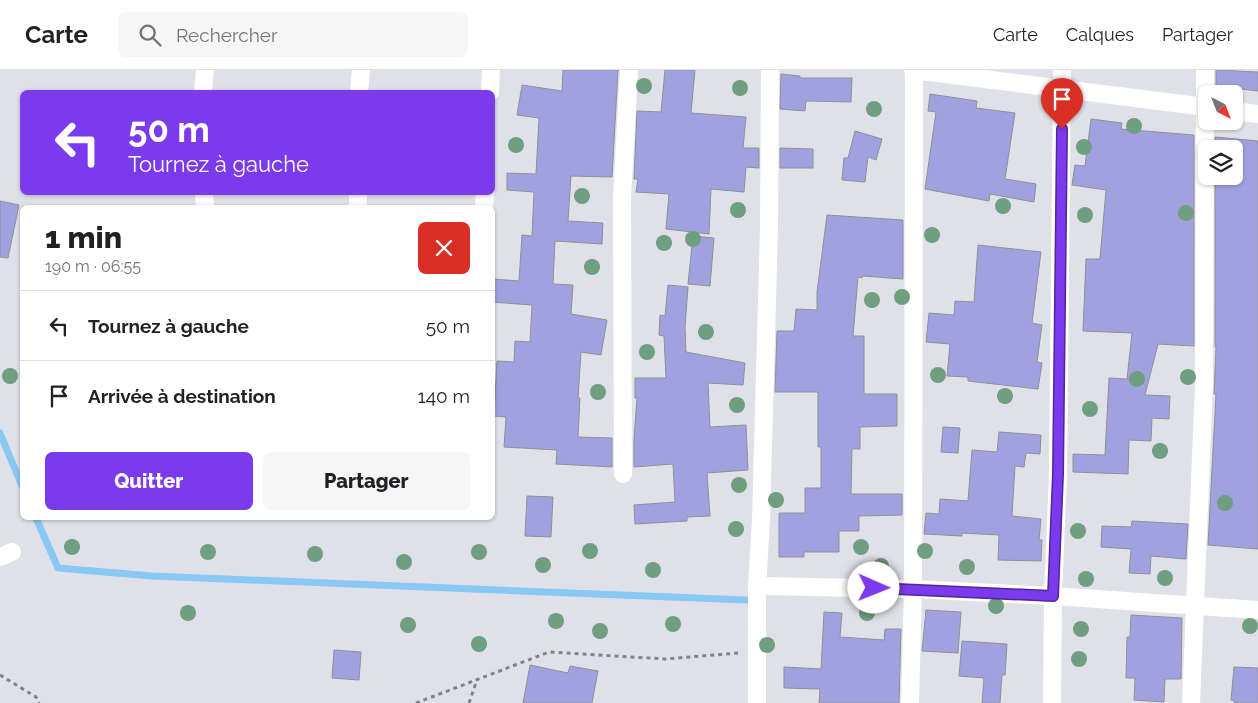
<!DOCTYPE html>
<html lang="fr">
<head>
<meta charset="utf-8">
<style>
	:root { --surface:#fff; --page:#f6f6f6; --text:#202124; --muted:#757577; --line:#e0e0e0; --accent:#7c3aed }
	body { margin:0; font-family:Raleway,sans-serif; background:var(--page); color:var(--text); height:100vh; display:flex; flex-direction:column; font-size:19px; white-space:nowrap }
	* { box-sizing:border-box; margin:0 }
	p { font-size:16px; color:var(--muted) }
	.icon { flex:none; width:28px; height:28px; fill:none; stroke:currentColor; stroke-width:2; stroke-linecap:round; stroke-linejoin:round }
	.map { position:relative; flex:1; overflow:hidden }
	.details { position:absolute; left:20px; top:135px; width:475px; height:315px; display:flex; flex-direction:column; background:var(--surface); border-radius:8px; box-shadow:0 1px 4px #0004 }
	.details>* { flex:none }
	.hud { position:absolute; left:20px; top:20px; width:475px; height:105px; border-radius:8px; box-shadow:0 1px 4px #0004; background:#7c3aed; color:#fff; overflow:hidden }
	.needle { width:32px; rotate:138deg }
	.controls { position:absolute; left:1198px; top:15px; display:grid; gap:10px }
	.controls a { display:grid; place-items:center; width:45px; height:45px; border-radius:8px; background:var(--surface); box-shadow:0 1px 4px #0004; font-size:25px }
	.pin { position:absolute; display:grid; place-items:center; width:42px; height:42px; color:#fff; margin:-51px -21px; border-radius:50% 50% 50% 0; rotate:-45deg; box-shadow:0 0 5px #0007 }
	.pin .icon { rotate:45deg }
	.me { position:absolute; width:55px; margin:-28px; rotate:91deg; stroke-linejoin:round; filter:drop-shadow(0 0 4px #0008) }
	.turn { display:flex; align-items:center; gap:18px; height:105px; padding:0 25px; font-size:22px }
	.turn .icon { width:65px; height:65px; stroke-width:2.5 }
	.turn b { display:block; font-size:35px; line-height:42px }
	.round { display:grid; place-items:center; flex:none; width:52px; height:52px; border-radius:8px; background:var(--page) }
	.summary { display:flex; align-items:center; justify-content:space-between; height:85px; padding:0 25px }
	h1 { font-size:30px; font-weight:800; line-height:38px }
	.action { display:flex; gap:10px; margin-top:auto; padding:10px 25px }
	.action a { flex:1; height:58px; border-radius:8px; background:var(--accent); color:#fff; font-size:20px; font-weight:800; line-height:58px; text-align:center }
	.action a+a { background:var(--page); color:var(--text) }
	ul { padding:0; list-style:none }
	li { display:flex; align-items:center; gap:15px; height:70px; padding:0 25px; border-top:1px solid var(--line) }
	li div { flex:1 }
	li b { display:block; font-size:19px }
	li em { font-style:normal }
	header { display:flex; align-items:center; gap:30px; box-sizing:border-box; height:70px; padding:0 25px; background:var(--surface); border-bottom:1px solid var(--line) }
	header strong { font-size:24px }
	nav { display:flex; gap:28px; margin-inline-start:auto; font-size:18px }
	.search { width:350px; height:45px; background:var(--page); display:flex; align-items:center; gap:12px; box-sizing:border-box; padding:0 18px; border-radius:8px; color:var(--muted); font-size:19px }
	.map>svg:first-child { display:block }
</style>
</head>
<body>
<header>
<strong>Carte</strong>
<div class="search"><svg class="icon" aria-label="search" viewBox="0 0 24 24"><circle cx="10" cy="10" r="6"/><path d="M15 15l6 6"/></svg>Rechercher</div>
<nav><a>Carte</a><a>Calques</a><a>Partager</a></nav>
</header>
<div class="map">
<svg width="1258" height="633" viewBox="0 0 1258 633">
	<rect width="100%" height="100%" fill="#e0e0e8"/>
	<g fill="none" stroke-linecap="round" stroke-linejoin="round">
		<!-- stream -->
		<path stroke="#89c8f3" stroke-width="7" d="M0,363L22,416
			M36,448L58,498L152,506L746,530"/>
	</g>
	<!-- building -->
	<path fill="#a0a2e0" stroke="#909097" d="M563,0H618L612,107L571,106L568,151L603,153L602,174L555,171L553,214L573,215L571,244L607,250L601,285L581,282L578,328H580L578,367L612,368V397L556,394L557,380L504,377L506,347L494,346L497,291L514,292L515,271L530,272L532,235L492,232V209L519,211L522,165L532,166L534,122L507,120V103L536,104L539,48L517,45L522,15L562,21Z
		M665,0H695L691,43L746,47L743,78H759V98L746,97L744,122L711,119L709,164L666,159L669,124L636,122L638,109H634L637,41L661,42Z
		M1216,0L1258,2V21L1216,16Z
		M781,4L800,6V8H852L851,32L806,31L805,41L780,39Z
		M930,24L977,31L976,38L1015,43L1005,109L1036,114L1034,132L990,124L989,131L925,119L936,42L928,41Z
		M1091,49L1122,53L1121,59L1194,65V276L1158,274L1145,325L1170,326L1169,349L1152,348L1151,371L1129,370L1128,404L1073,402V384L1105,385L1109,308L1127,309L1132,263L1083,261L1086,189H1100L1106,120L1072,115L1075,95L1085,96Z
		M855,61L882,69L876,90L868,87L865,112L842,110L844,88H848Z
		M1215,67L1258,71V479L1208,475L1216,324H1214L1216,277H1215V106H1234V79H1215Z
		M780,78L813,79V98H780Z
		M0,131L19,135L8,188L0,187Z
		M827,145L903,150V209L863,206L862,208L858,207L853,266H864V324H897V356L860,357V379H852L851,424H902V445L859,446V461H839V482H804V487H779V443H805V418H821V377H818V322H775L777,261H794L796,239L817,240V222Z
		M693,166L714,168L710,216L688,214Z
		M978,175L1041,182L1032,253L1042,255L1037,292L1042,293L1038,319L968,311V307L947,306L950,274L926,272L929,243L954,245L955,231L974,232Z
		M668,215L688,217L685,257L686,282L745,293L743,315L708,313L710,357L746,355L748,400L707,403L710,446L687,447V451L635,454L634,435L675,432L673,394L634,397V369L637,328H635V308H666L664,266L659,265L660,245L665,246Z
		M943,357L960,358L958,383L941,382Z
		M999,362L1041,365L1040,384L1026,383L1024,397L1015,396L1012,446L1041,449L1039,470H1042L1041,491L998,490L999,465L962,463V466L924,464L926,443L939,444L940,429L968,431L972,380L997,382Z
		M527,426L553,427L551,467L525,466Z
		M1132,451L1188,454L1186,489L1151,486L1150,504L1129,503L1131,479L1101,477L1102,456L1131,457Z
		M926,540L961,542L958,583L922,581Z
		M824,542L842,543L840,567L884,570L885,559H901L899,633H819L820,619L784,618V597L821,599Z
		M1131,545L1182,548L1181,609H1165L1164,632L1134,630L1135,608H1126L1127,567H1130Z
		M962,571L1007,574L1005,605H1002L1000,633H982L984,608L959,606Z
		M334,580L361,582L359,610L332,608Z
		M530,595L568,603L570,596L598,601L592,633H523Z
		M1234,597L1258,598V633H1234L1235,631L1231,630Z"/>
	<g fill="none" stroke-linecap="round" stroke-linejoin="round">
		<!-- path -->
		<path stroke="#828287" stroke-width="3" stroke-dasharray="4 4" stroke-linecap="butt" d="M0,605L36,627L39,633
			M416,633L549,582L665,589L738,583
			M469,633L477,610"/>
		<!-- street -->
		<path stroke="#fff" stroke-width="18" d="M913,0L1206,37
			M203,22L205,0
			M359,22L361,0
			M490,22L491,0
			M1234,41L1258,44
			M204,122L205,138
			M358,138V122
			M484,138L485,122
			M623,404L622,128L629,0
			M0,487L12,482
			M757,516L913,519L1053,526L1258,540
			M757,633V516L761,450L769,157L770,0
			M910,633L913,519L914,0
			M1052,633L1053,526L1058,404L1062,0
			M1191,633L1204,314L1205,0"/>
	</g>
	<!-- trees -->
	<g fill="#709e81">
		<circle cx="644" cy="16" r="8"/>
		<circle cx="740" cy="18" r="8"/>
		<circle cx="874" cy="39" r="8"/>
		<circle cx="1134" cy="56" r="8"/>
		<circle cx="516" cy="75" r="8"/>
		<circle cx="1084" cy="77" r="8"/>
		<circle cx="582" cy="126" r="8"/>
		<circle cx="1003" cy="136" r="8"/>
		<circle cx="738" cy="140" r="8"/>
		<circle cx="1186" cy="143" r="8"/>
		<circle cx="1085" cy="145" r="8"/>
		<circle cx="932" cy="165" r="8"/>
		<circle cx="693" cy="169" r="8"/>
		<circle cx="664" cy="173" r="8"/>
		<circle cx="592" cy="197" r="8"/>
		<circle cx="902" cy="227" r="8"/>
		<circle cx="872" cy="230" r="8"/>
		<circle cx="706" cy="262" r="8"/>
		<circle cx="647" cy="282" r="8"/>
		<circle cx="938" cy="305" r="8"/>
		<circle cx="10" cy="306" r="8"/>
		<circle cx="1188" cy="307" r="8"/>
		<circle cx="1137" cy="309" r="8"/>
		<circle cx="598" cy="322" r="8"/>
		<circle cx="1005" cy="326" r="8"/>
		<circle cx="737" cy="335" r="8"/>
		<circle cx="1090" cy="339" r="8"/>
		<circle cx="1160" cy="381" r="8"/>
		<circle cx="739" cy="415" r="8"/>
		<circle cx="776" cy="430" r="8"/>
		<circle cx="1225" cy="433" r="8"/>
		<circle cx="736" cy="459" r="8"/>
		<circle cx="1078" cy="461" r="8"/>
		<circle cx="72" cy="477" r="8"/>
		<circle cx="861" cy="477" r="8"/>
		<circle cx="590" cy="481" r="8"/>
		<circle cx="925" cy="481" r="8"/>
		<circle cx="208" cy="482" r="8"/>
		<circle cx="479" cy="482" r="8"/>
		<circle cx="315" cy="484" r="8"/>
		<circle cx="404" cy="492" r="8"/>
		<circle cx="543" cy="495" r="8"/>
		<circle cx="881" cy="496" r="8"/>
		<circle cx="967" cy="497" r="8"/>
		<circle cx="653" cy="500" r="8"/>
		<circle cx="1165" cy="508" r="8"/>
		<circle cx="1086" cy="509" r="8"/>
		<circle cx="996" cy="536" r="8"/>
		<circle cx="188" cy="543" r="8"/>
		<circle cx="867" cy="543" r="8"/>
		<circle cx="556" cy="551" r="8"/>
		<circle cx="673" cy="554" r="8"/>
		<circle cx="408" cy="555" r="8"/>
		<circle cx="1250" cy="556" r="8"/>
		<circle cx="1081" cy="559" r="8"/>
		<circle cx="600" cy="561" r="8"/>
		<circle cx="479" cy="574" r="8"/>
		<circle cx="767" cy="575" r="8"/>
		<circle cx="1079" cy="589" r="8"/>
	</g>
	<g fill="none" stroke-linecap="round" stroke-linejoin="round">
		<defs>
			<path id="route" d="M874,518L1053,526L1058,404L1062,59"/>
		</defs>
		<!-- route casing -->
		<use href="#route" stroke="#51269a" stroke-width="12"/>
		<!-- route -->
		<use href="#route" stroke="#7c3aed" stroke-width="9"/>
	</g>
</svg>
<div class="controls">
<a><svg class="needle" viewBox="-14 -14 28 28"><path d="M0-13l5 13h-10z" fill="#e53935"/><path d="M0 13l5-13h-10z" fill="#757577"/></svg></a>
<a><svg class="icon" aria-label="layers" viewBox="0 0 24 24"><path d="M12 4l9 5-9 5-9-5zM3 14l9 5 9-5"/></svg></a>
</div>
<div class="pin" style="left:1062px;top:59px;background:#d93025"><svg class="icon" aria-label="arrive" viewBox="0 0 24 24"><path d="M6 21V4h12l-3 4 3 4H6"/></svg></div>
<svg class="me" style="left:874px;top:518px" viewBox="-20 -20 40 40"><circle r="19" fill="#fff"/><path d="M0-13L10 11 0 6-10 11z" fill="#7c3aed"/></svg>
<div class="hud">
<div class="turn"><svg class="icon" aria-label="left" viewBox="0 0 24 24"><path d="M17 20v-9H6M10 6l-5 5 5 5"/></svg><div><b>50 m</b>Tournez à gauche</div></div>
</div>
<section class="details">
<div class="summary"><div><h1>1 min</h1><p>190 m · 06:55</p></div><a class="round" style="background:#d93025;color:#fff"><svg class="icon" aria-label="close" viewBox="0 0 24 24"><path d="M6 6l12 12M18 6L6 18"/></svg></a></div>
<ul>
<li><svg class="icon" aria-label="left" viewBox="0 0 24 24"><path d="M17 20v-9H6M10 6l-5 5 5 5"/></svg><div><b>Tournez à gauche</b></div><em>50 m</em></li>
<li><svg class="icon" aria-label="arrive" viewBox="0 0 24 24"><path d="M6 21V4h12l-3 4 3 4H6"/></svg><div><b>Arrivée à destination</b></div><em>140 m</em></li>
</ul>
<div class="action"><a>Quitter</a><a>Partager</a></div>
</section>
</div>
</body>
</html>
